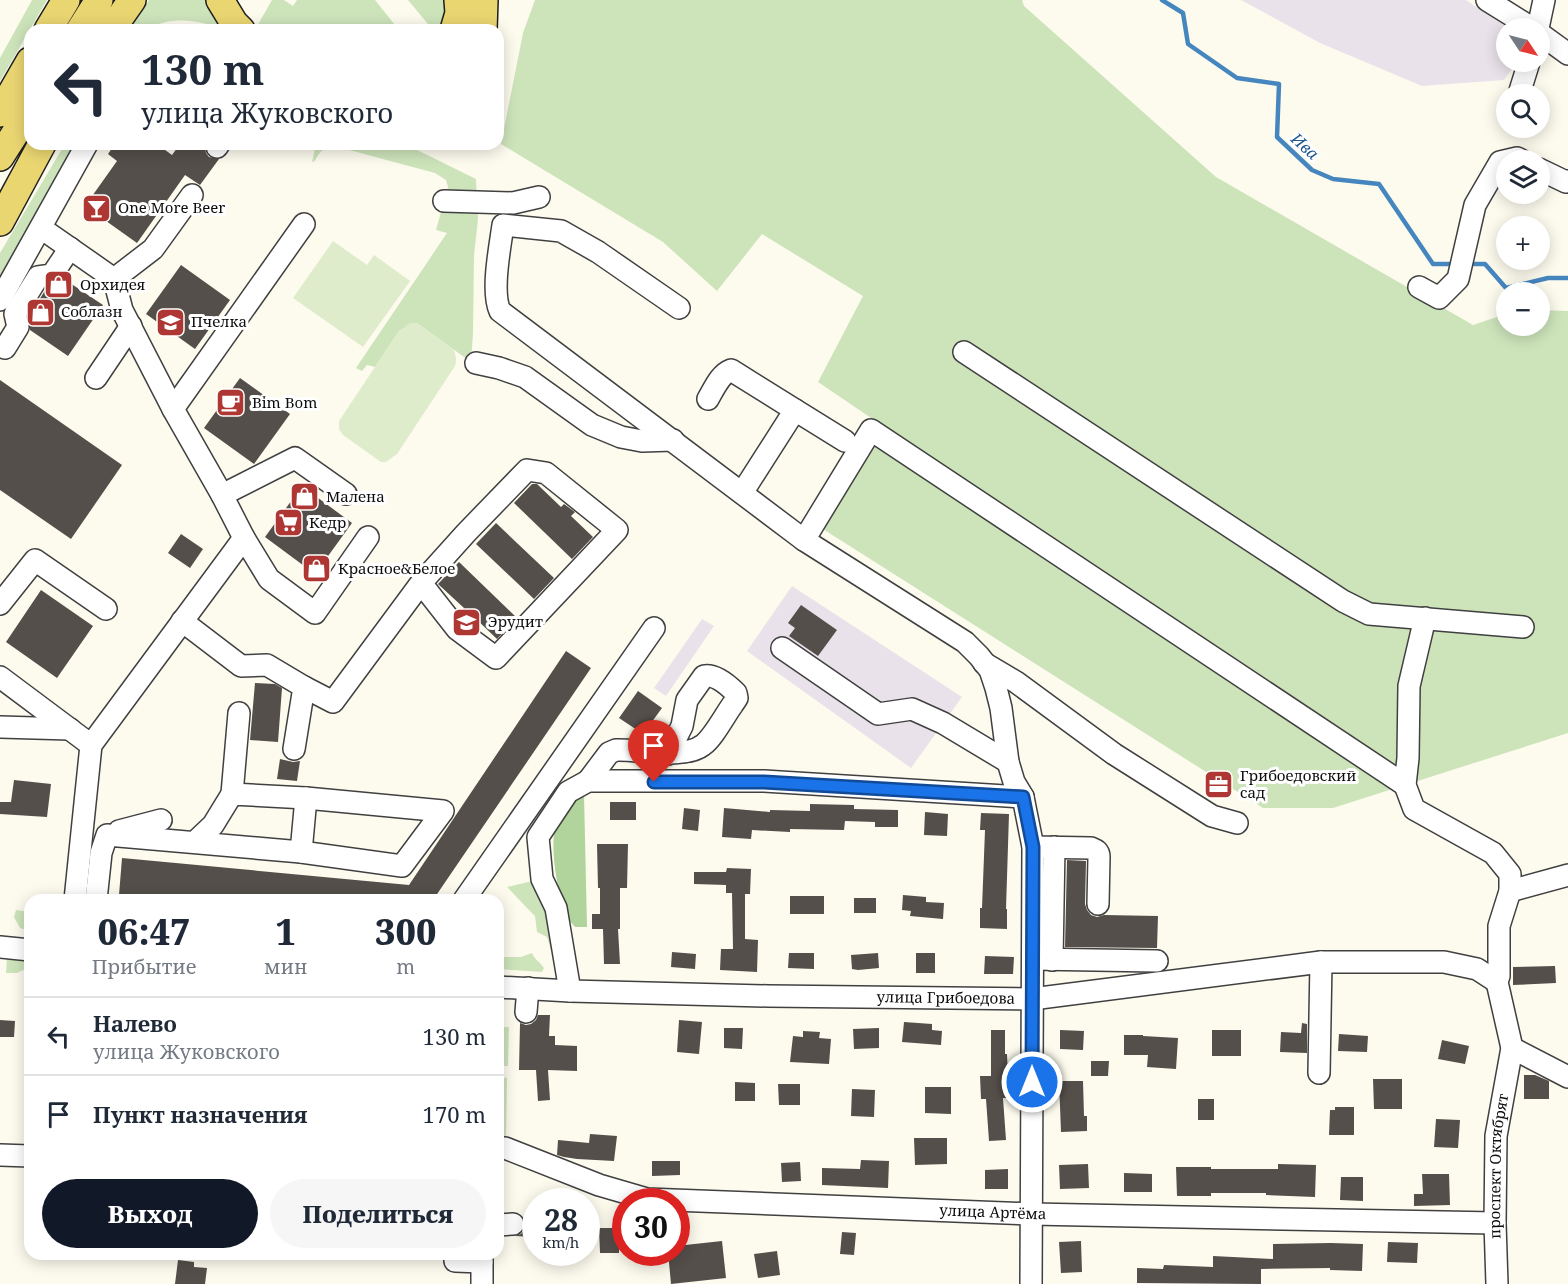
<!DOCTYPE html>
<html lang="ru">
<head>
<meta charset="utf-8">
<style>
	:root { --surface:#fff; --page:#f6f6f7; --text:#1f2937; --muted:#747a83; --line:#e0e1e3; --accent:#111827 }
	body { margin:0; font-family:"Noto Serif",serif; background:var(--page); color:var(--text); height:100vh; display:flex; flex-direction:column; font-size:22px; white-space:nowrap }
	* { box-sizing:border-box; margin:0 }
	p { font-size:20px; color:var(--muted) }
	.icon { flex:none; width:33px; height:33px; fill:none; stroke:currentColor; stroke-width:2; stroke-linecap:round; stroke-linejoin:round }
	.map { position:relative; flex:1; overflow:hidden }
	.side { position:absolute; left:24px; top:894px; width:480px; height:366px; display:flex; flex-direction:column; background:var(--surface); border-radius:18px; box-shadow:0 3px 15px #0003 }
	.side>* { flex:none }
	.hud { position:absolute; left:24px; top:24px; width:480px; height:126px; border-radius:18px; box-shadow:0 3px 15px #0003; background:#fff; color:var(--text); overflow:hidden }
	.needle { width:39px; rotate:125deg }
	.fabs { position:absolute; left:1496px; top:18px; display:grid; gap:12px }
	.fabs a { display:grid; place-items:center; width:54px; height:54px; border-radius:50%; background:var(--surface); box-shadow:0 3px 15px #0003; font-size:30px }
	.speed { position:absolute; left:522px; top:1188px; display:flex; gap:12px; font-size:30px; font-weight:700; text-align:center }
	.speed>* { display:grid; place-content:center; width:78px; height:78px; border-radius:50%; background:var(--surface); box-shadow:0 3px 15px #0003; line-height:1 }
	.speed small { font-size:15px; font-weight:400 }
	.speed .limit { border:9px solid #d22; background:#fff; color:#111 }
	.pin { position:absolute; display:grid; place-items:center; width:51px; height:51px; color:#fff; margin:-62px -26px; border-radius:50% 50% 50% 0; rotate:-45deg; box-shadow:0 0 6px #0007 }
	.pin .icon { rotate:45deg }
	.me { position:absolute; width:66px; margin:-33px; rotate:0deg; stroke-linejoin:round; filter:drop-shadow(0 0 4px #0008) }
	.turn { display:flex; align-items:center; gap:21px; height:126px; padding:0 18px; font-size:27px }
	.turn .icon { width:78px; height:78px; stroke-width:2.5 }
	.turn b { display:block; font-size:42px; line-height:51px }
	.eta { display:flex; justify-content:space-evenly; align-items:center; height:102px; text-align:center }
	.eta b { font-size:36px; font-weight:800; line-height:42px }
	.cta { display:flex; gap:12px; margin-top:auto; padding:12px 18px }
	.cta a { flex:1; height:69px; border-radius:36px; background:var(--accent); color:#fff; font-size:24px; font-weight:800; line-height:69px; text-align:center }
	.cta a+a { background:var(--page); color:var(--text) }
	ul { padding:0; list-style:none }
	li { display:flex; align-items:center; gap:18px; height:78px; padding:0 18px; border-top:2px solid var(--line) }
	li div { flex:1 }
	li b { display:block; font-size:22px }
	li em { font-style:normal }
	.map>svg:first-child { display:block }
</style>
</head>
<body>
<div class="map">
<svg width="1568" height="1284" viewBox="0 0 1568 1284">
	<rect width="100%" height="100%" fill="#fdfbee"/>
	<!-- industrial -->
	<path fill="#eae2ea" d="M1241,0H1466L1508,28H1506V62H1517L1504,80L1422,86L1320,43Z
		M792,586L962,697L911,768L747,651Z
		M702,619L714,626L666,696L654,688Z"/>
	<!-- green -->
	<path fill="#cde4bb" d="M32,0H47L0,81V58Z
		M149,0H217L223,30C205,22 185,18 166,22C153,25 141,30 128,30Z
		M272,0H284L293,6L297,0H375L399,30H259L256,28Z
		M408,0H449L445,30H433Z
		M535,0H1022L1024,6L1216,177L1473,325L1506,314V326H1539V310L1568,311V733L1333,808H1263L815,524L877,422L818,382L863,296L762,234L717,291L663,242L501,144L523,33Z
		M65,144H83L0,290V253Z
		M316,144H405L476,179L478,219L474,256L473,333L471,362L417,323L399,331L375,367L367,365L362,371L356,368L447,233L436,230L448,187L446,180L435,173L338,147C326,146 320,150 315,161L312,162Z
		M537,880L562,964H555L547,937L537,932L535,916L526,907L507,887Z
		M16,910L30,912V931L20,928L14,917Z
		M532,953C535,960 540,962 544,968L542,972L498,969V957H521Z
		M7,958H30V967L17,973H6Z
		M503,1027H509L508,1066H502Z
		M501,1077L507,1078L506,1140L501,1136Z"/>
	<!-- forest -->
	<path fill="#b1d39c" d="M584,795L587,927H575C572,923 568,920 567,916C557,892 544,828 564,807C568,802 578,799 584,795Z"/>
	<!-- pitch -->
	<path fill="#dfeccc" d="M333,241L367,265L374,255L410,281L363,347L293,298Z
		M410,323H417L453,349C456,355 457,359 455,366L397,454L386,462H381L343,435L339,429V421L399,331Z"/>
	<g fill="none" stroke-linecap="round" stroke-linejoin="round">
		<!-- stream -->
		<path stroke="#4686bf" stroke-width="4.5" d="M1162,0L1183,13L1188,44L1237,78L1279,84L1277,137L1312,170L1333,179L1379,184L1433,264H1449
			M1474,264H1485L1506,288L1548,278H1568"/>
	</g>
	<!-- building -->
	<path fill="#544f4a" d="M115,144H157L172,155L180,144H199L205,148L206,153L209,157L219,159L200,185L185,175L137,243L85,206L117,161L108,154Z
		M181,265L230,300L195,349L146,314Z
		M64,279L103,305L68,356L30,330V324L29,316L46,289L58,286Z
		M240,378L290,414L254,464L204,428Z
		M0,380L122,465L71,539L0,490Z
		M532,484H537L561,507L564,504L575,512L571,516L593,537L572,559L514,503Z
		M302,486L352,523L315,574L265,537Z
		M496,523L554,578L534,599L476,544Z
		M181,534L203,549L190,568L168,553Z
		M459,562L517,618L497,639L475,618L470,623L460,612L464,608L438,584Z
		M41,590L93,626L57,678L6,642Z
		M801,605L837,630L818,656L789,636L795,628L788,623Z
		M566,651L591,668L433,900H178L119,895L122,858L409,885Z
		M255,683L275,684L282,688L278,742L250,740Z
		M638,691L662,708L643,734L619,718Z
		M280,759L293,762L300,761L297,781L277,779Z
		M14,780L51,784L47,817L0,814V802H11Z
		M610,802H636V820H610Z
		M810,804L854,805V809L898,810V827H875V822L845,821L844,830L790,829V832L752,830L751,839L722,837L724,808L770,812V810L810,811Z
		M684,808L700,810L698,831L682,829Z
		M925,812L948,814L947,836L924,835Z
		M981,813L1009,814L1006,909H1007V929L980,928V908H982L985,830H980Z
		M597,844H628L627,888H620V929H618L620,964H604L603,929H592V914H600V888H598Z
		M1067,860L1086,861L1085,904L1087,910L1091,915L1097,917L1104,915L1158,916L1157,948L1065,947Z
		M727,868L751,869L750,894H745V939L758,940L757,972L720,970L721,949H733L732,893H726V885L694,884V872H726Z
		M903,895L926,897V902L944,903L943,919L910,916L911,911L902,910Z
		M790,896H824V914H790Z
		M854,898H876V913H854Z
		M672,952L696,954L695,969L671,967Z
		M789,953H814V969L788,968Z
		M878,953L879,968L858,970L852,969L851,955Z
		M916,953H935V973H916Z
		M985,956L1014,957L1013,974H984Z
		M1555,966L1556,983L1513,985V967Z
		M538,1015H550L549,1036H555V1045L577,1046V1071L548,1070L550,1100L538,1101L536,1070H519L520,1023L526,1025L531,1024L536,1020Z
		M0,1020L15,1021L14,1037H0Z
		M679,1020L702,1022L699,1054L677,1052Z
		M904,1022L932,1024V1030L942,1031L941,1045L902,1042Z
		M1302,1023L1307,1024V1053L1280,1052L1281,1032L1301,1033Z
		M724,1028H743L742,1049L724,1048Z
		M879,1028V1048L854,1049L853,1029Z
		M991,1030H1005V1054H1007L1009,1098H1003L1006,1140L989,1141L986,1099H981L980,1076H991Z
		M1060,1030L1084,1031L1083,1050L1060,1049Z
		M1212,1030H1241V1056H1212Z
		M803,1031L820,1032L819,1038L831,1039L829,1064L790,1062L793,1036L803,1037Z
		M1339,1034L1368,1036L1367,1052L1338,1051Z
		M1124,1035H1143V1036L1178,1038L1176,1069L1147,1067L1148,1055H1124Z
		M1442,1040L1469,1046L1465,1064L1438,1059Z
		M1091,1061H1109L1108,1076H1091Z
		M1524,1075H1535L1549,1081V1099H1524Z
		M1373,1079H1402V1109H1374Z
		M1059,1081H1083L1084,1116H1087V1131L1061,1132Z
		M735,1082L755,1083V1101H735Z
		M778,1084H800V1105H779Z
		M925,1087H951V1114L925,1113Z
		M852,1089L875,1090L874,1117L851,1116Z
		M1198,1099H1214V1120H1198Z
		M1335,1107H1354V1135H1329L1330,1110H1335Z
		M1436,1119L1460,1120L1458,1148L1434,1147Z
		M590,1134L617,1136L614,1161L577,1159L564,1157L557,1155L558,1140L589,1143Z
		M914,1138H947V1164L915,1165Z
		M861,1160L889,1161L888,1188L822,1185V1168L860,1169Z
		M652,1161H680V1175L652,1176Z
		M800,1162L801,1181L782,1182L781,1163Z
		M1088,1164L1089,1188L1060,1189L1059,1165Z
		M1278,1164L1316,1165L1315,1197L1266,1195V1193H1211V1196H1177L1176,1167H1211V1169H1278Z
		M1008,1169V1189H985V1170Z
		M1124,1173L1152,1174V1192H1124Z
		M1422,1174H1449L1450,1205L1414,1206V1194H1423Z
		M1341,1177H1363V1201L1340,1200Z
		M525,1219L536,1220V1237L515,1236L521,1234L524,1230L526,1224Z
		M599,1228H626V1241H619V1253H600Z
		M842,1232L856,1233L854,1255L840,1254Z
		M722,1241L726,1278L671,1284L668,1252H676V1246Z
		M1081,1241L1082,1272L1061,1273L1059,1242Z
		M1388,1242L1418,1243L1417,1263L1387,1262Z
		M1331,1243L1363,1244L1362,1271L1330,1270V1268L1261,1269V1284L1137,1283V1268L1163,1269L1164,1265L1213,1267V1256L1273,1259V1244Z
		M777,1251L780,1275L758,1278L754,1254Z
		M178,1260L194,1262V1267L207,1268L205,1284H175Z"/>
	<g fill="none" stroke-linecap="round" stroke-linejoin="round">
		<defs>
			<g id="minor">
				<path d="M1487,0L1532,28"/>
				<path d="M1538,28L1544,0"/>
				<path d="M1539,33L1568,54"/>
				<path d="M1519,94L1529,62"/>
				<path d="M217,147L219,144"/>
				<path d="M1539,169L1566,182L1568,181"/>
				<path d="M444,201L513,203L539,197"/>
				<path d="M41,228L114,279L122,310L173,409"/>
				<path d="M114,279L153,249L192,195"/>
				<path d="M1419,287L1439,298L1458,279L1475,205L1500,162L1517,158L1521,160"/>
				<path d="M0,300L87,144"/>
				<path d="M679,308L598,252L561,231L503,225C500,247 491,292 500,311L804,540L965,642L979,656L990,670L996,688L1001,708L1008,762L1014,782L1023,797L1033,847L1031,1284"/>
				<path d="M5,348L18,327L15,314L38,277L52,275L70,248"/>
				<path d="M964,352L1343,601L1369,614L1523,627"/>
				<path d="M476,363L499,368L525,377L592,425L621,437L642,441L673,440"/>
				<path d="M96,378L131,326"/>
				<path d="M708,399C714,389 720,374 731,370L795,410L742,493"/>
				<path d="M795,410L845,441"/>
				<path d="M222,495L295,458L346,494"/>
				<path d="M244,538L222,495L173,409L304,224"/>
				<path d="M804,540L871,430L1405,785"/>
				<path d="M0,604L35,560L106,609"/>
				<path d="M1425,618L1409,686L1408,758L1405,785L1414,809L1493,853L1510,874V891L1499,926V976L1497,982L1512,1048L1568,1077"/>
				<path d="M182,621L241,666L267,665L304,687L294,749"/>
				<path d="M782,648L878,714L912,709L943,723L1008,762"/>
				<path d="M984,663L1016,682L1114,754L1212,816L1237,823"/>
				<path d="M0,677L91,745"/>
				<path d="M304,687L333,702L421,583L466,533L527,470L546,473L617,530L496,658L457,629L421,583"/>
				<path d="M0,727L70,729"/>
				<path d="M588,781L609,753L616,750C639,749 684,760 703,745C713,738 725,715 733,704L737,698L736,693C728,685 715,674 704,676L687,700L682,726L668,754"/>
				<path d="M232,794L239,713"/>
				<path d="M119,831L161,820"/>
				<path d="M1033,847L1091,848C1096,850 1099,851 1099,857L1098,904"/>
				<path d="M301,852L306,798"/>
				<path d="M1510,891L1568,875"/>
				<path d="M75,900L91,745L244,538L269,579L315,613L368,537"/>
				<path d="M96,900L101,853L107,835L301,852L402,866L443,811L306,798L232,794L213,825L195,842"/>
				<path d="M464,900L654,628"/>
				<path d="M0,947L30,950"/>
				<path d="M1033,959L1157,961"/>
				<path d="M1052,960L1054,847"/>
				<path id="s1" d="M498,987L570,991L768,996L1032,999L1321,962H1444L1477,969L1497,982"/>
				<path d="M570,991L556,908L542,879L538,837L568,792L588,781H764L1023,797"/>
				<path d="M526,1012L528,988"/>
				<path d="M1319,1073L1321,962"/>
				<path id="s2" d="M498,1148H505L599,1185L647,1199L1032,1214L1495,1223"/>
				<path d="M0,1155L30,1156"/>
				<path d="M498,1225L513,1224"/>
				<path d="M455,1261L482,1262"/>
				<path d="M482,1284V1254"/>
				<path id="s3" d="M1497,1284L1495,1223L1496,1136L1512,1048"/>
			</g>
			<path id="major" d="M220,0L234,23L241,30
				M48,30L66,0
				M80,30L99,0
				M111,30L132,0
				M454,30L459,13L458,0
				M483,30L484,0
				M0,113L30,61
				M0,157L30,110
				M0,222L42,144"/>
		</defs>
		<!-- minor casing -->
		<use href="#minor" stroke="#404040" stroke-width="24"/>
		<!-- major casing -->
		<use href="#major" stroke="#1e1e1e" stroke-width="30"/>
		<!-- minor -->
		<use href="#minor" stroke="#fff" stroke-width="21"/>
		<!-- major -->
		<use href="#major" stroke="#ead671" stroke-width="27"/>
	</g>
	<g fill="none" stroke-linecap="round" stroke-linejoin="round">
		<defs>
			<path id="route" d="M654,782H764L1023,797L1033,847L1032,1082"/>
		</defs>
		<!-- route casing -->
		<use href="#route" stroke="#114b97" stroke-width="15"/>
		<!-- route -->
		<use href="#route" stroke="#1a73e8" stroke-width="10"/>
	</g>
	<!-- icons -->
	<defs>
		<symbol id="bar-square" viewBox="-11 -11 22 22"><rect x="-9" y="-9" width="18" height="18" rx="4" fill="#ae3633" stroke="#fff"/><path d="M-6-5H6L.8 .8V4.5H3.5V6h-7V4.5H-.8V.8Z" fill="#fff"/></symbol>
		<symbol id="shop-square" viewBox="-11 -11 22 22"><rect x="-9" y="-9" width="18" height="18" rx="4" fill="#ae3633" stroke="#fff"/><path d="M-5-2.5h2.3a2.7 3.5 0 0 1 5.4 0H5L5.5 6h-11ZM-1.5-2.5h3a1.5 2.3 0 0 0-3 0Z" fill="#fff"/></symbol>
		<symbol id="school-square" viewBox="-11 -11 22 22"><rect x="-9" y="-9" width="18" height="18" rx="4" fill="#ae3633" stroke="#fff"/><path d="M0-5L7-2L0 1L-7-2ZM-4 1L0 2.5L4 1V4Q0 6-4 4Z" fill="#fff"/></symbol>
		<symbol id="cafe-square" viewBox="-11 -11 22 22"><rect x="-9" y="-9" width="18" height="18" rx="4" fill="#ae3633" stroke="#fff"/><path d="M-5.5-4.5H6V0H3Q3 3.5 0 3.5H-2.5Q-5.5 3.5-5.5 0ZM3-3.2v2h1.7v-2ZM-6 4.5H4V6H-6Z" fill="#fff"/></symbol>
		<symbol id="supermarket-square" viewBox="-11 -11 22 22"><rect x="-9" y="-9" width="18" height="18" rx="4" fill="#ae3633" stroke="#fff"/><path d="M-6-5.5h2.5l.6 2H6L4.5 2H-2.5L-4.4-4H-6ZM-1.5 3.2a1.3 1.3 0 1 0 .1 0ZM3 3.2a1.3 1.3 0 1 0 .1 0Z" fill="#fff"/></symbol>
		<symbol id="office-square" viewBox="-11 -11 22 22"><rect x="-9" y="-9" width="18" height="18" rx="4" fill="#ae3633" stroke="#fff"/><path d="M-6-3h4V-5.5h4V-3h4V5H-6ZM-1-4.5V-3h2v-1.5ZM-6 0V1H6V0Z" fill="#fff"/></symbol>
	</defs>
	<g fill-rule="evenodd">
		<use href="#bar-square" x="80" y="192" width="33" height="33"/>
		<use href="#shop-square" x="42" y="268" width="33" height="33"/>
		<use href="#shop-square" x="24" y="296" width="33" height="33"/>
		<use href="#school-square" x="154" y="306" width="33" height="33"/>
		<use href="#cafe-square" x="214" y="386" width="33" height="33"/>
		<use href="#shop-square" x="288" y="480" width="33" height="33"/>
		<use href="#supermarket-square" x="272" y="506" width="33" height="33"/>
		<use href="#shop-square" x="300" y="552" width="33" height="33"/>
		<use href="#school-square" x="450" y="606" width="33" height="33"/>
		<use href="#office-square" x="1202" y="768" width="33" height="33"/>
	</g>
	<g text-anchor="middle" stroke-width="6" stroke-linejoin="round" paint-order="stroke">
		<!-- poi labels -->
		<g font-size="15" fill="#0d0d0d" stroke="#fff" text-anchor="start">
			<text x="118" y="213">One More Beer</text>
			<text x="80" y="290">Орхидея</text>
			<text x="61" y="317">Соблазн</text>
			<text x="191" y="327">Пчелка</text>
			<text x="252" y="408">Bim Bom</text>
			<text x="326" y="502">Малена</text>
			<text x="309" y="528">Кедр</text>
			<text x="338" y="574">Красное&amp;Белое</text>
			<text x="488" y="627">Эрудит</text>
			<text x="1240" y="781">Грибоедовский<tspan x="1240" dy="17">сад</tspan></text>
		</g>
		<!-- street labels -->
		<g font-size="15" fill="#0d0d0d" stroke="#fff">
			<text dy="5" stroke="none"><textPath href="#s1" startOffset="448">улица Грибоедова</textPath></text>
			<text dy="5" stroke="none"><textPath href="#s3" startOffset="118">проспект Октябрят</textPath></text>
			<text dy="5" stroke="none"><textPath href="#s2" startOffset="504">улица Артёма</textPath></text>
		</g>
		<!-- water labels -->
		<g font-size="16" font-style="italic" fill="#235991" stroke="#fff">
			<text transform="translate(1305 146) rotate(42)" y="6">Ива</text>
		</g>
	</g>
</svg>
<div class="fabs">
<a><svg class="needle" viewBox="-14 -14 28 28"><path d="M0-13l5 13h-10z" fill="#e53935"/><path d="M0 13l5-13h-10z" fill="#747a83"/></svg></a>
<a><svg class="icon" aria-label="search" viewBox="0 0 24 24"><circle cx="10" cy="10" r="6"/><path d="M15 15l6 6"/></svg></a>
<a><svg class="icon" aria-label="layers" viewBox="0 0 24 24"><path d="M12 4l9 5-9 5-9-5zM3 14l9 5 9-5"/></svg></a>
<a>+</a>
<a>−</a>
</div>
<div class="speed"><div>28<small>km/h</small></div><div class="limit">30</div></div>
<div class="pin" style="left:654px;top:782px;background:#d93025"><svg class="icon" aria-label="arrive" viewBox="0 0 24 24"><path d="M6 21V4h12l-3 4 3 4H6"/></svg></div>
<svg class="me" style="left:1032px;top:1082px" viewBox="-20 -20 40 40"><circle r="17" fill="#1a73e8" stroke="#fff" stroke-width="3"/><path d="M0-11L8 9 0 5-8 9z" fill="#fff"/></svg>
<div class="hud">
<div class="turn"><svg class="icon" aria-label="left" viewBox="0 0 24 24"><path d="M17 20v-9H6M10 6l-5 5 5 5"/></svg><div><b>130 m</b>улица Жуковского</div></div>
</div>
<section class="side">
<div class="eta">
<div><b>06:47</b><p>Прибытие</p></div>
<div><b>1</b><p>мин</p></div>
<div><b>300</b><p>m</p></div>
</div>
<ul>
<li><svg class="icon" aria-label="left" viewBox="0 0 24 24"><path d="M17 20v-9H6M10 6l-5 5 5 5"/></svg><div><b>Налево</b><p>улица Жуковского</p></div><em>130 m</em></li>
<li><svg class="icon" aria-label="arrive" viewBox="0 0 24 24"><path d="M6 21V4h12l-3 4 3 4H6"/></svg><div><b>Пункт назначения</b></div><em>170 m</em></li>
</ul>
<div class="cta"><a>Выход</a><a>Поделиться</a></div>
</section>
</div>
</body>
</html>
